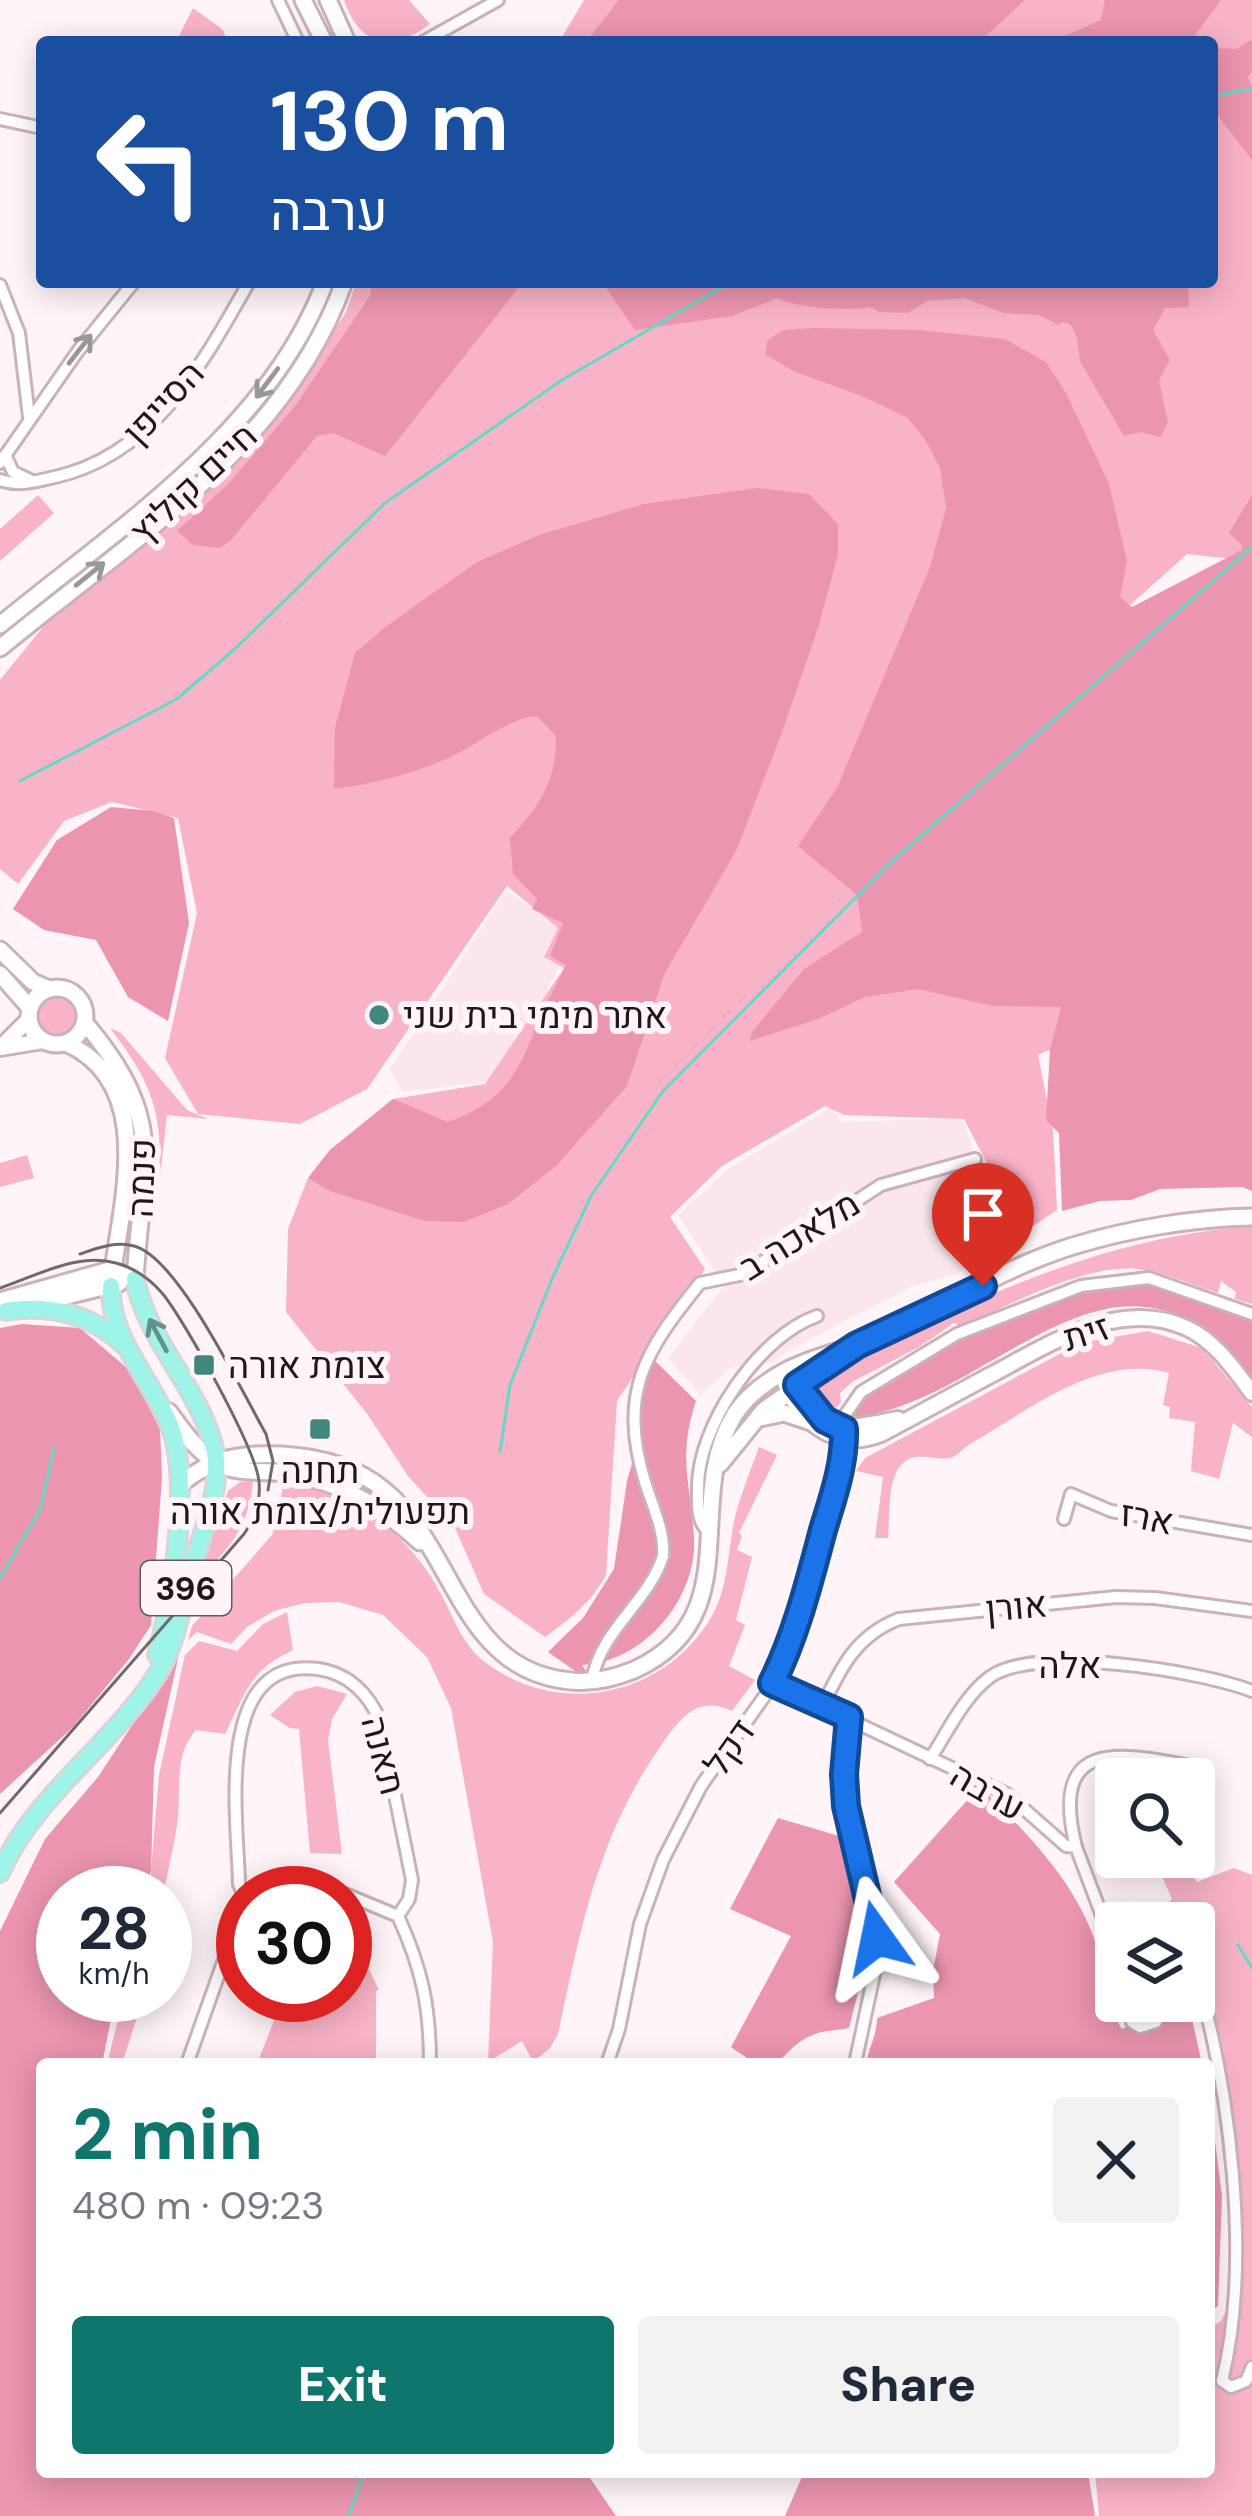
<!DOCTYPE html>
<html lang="en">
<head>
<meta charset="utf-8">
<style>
	:root { --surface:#fff; --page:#f2f2f3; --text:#1f2937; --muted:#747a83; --accent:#0f766e }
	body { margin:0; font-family:"DM Sans",Heebo,sans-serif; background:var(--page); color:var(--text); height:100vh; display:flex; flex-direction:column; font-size:45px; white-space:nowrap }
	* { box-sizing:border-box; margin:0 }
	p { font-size:39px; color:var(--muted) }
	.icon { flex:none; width:66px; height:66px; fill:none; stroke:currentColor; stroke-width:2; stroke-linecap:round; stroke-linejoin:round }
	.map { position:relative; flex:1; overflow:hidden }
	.details { position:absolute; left:36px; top:2058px; width:1179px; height:420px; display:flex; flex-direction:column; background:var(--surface); border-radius:12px; box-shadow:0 6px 30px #0003 }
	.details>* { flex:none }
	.top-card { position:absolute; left:36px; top:36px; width:1182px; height:252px; border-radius:12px; box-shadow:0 6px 30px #0003; background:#1a4fa0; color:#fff; overflow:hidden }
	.tools { position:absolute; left:1095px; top:1758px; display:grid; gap:24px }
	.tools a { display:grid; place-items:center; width:120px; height:120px; border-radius:12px; background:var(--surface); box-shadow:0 6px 30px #0003; font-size:60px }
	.speed { position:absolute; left:36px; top:1866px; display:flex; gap:24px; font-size:60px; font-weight:700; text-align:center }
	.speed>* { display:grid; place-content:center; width:156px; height:156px; border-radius:50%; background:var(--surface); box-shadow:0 6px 30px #0003; line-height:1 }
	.speed small { font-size:30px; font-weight:400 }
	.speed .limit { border:18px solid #d22; background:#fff; color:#111 }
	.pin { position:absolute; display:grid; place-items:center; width:102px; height:102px; color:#fff; margin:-123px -51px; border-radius:50% 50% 50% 0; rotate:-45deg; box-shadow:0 0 12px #0007 }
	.pin .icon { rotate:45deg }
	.me { position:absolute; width:132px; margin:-66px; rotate:348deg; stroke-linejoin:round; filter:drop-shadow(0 0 9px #0008) }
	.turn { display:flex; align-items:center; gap:42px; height:252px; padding:0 36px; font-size:54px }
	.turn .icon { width:156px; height:156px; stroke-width:2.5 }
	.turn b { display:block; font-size:84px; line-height:102px }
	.round { display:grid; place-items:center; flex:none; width:126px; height:126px; border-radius:12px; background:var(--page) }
	.summary { display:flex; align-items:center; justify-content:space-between; height:204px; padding:0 36px }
	h1 { font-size:72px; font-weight:800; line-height:90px; color:var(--accent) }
	.primary-button { display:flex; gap:24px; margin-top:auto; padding:24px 36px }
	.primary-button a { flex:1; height:138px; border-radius:12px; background:var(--accent); color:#fff; font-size:48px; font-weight:800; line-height:138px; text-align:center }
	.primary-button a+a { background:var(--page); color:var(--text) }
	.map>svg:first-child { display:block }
</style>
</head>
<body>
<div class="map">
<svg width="1252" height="2516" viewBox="0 0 1252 2516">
	<rect width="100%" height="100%" fill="#fff4f7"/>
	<!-- built -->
	<path fill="#fbe6eb" d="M506,891L561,924L543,956L559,967L509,1065L488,1082L403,1092L390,1069Z
		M832,1107L841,1122L962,1118L980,1168L1003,1201L1019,1241L953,1275L913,1286L793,1348L772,1362L730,1368L701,1395L668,1358L724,1286L678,1215L728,1169Z"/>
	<!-- green -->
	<path fill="#f9b3c6" d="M344,0H409L430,24C391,53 360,47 344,0Z
		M584,0H1252V561L1187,554L1029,696L1104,1025L1038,1055L1053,1131L1057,1210L1023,1233L964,1119L844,1115L825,1106L722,1166L670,1217L705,1269L617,1401L606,1575C591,1603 570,1619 545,1637L484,1594L455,1528L408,1476L368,1415L286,1312L288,1229L308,1178L330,1150L393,1099L485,1084L564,968L544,957L558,928L507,886L367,1089L300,1124L198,1114L165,1058L197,913L178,818L112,802L64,821L18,884L0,869V680L52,616L95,575L213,479L293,395L346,312L356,282H1212V42H559Z
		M193,8L223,30L228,42H176Z
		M38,495L54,513L0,561V529Z
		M34 1016a23 23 0 1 1 46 0a23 23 0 1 1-46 0Z
		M110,1028L121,1033L187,1110L208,1119L167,1115L157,1203C164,1124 160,1092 110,1028Z
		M27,1155L34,1178L0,1187V1163Z
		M1252,1226V1304L1235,1299L1236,1292L1221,1281L1218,1293C1192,1285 1164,1272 1137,1269C1081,1264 1010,1306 960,1326L954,1323L919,1347L852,1382L840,1393L841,1402L832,1413L815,1393L820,1378C957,1306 1094,1238 1252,1226Z
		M1148,1331L1202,1348L1252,1407V1437L1233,1423L1219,1479L1191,1471L1195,1422L1169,1418L1170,1407L1163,1405L1169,1373C1100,1353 1032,1408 975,1441C968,1444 959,1454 953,1457C935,1463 915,1448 900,1466C887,1483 890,1517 888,1538H875L883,1477L856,1471L865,1458L1080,1343Z
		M759,1447L777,1455L739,1533L742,1536L737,1550L752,1557L736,1620L745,1625L729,1666L755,1680L732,1711C696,1694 679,1720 660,1747C597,1838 581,1928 558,2034L550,2048L533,2062L522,2041L488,2062L493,1942L451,1708L427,1657L383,1615L339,1602L305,1603L274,1611L247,1627L231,1644L197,1632L188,1640L192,1626L272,1535L279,1517L283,1483C350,1490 410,1534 441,1594C454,1618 462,1645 485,1662C559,1719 667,1697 713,1614C729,1584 728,1549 735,1517C741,1493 751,1470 759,1447Z
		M253,1481C249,1531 227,1548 196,1584L228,1491L240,1482Z
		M287,1612L293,1650C248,1671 246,1693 225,1734L196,1730C174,1755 181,1784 178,1815C176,1841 168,1867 164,1893H149L159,1775L185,1655L199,1641L237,1651L263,1624Z
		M317,1686L347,1694L332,1719L328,1740L342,1854L310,1853L299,1729L290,1728L270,1715L295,1692Z
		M1165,1857H1180L1197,1882L1234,1868L1252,1875V2516H1099L1095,2472H1209V2328L1221,2321L1233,2296L1231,2151L1214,2055L1194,1996V1923H1146L1172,1899L1159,1870Z
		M345,1951L367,1965L379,1990L376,1991V2064H257L284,1995H345Z
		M124,1995H144L122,2064H107Z"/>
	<!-- forest -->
	<path fill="#eb95ae" d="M619,0H1025L979,42H586Z
		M1105,0H1221L1190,42H1050L1101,20Z
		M1252,39V71L1248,77L1252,86V160L1212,108V54L1216,48L1236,49Z
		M372,282H523L385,456L333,433L317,436L232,539L220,548L193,545L177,531L229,483L295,406L370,296Z
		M602,282H1188L1189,307L1165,308L1153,330L1170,360L1159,380L1168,423L1160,437L1141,432L1124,436L1080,361L1077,337L1070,324L1061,322L1059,325L1039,315L1004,313L964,298L927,301L908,313L879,312L870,307C851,311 798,309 778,298L732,316L635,330Z
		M814,328L918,330L1005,339L1046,362L1066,393L1109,484L1127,561L1120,597L1132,607L1242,550V545L1229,533L1252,495V1191L1242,1187L1160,1189L1131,1200L1100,1201L1062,1211L1059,1133L1046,1120L1050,1050L1061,1007L993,1006L918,989L865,997L818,1019L750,1041L752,1032L804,969L862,932L857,895L798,846L837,788L930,567L946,508L940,468L926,441L908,418L862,396L795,372L766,355L767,341L783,330Z
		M757,488L809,494L838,524V554L819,625L781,735L737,849L664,975L627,1086L556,1166L508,1204L464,1222L425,1221L330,1191L308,1178L330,1150L393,1099L448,1122C502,1102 516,1078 536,1027C544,1006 556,986 566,965L550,956L563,923L532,909L537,899L513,874L510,838C540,805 556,782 556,736L537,716C507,718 473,748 444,760C408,775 373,784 334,789L335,728L355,653L388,625L477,562L539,535L644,504Z
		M111,807L154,811L174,818L189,923L168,1021L128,997L96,940L44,930L13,909L57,840Z
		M1149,1283L1252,1319V1378C1115,1200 994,1408 847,1418L858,1399L893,1382L960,1337L1081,1290Z
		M22,1324L80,1328L134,1374L160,1430L162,1478L151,1625L129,1659L73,1727L0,1794V1328Z
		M653,1359L696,1401C677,1458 691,1484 694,1538C697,1600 643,1662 582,1665L595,1685L548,1652L583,1618L614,1569L627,1481L641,1432L642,1393Z
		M179,1654L154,1767L151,1870L144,1893H63V1995H116L102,2064H42V2472H586L616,2516H0V1931L45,1839L98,1777Z
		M980,1786C1023,1830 1069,1874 1092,1933C1102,1958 1110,2012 1122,2029L1135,2022L1138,2001H1188L1202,2064H867C866,2052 877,2038 877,2018L934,1998L933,1971L940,1934L894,1882Z
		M778,1818L839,1836C870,1924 873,1937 849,2028C839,2030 828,2030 818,2033C774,2047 787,2088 731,2047L791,1936L730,1909Z
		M1209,2094L1222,2196L1218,2306L1209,2312Z
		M804,2472H1088L1095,2516H785Z"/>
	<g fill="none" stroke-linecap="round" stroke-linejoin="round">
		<!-- stream -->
		<path stroke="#65d8c9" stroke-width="3" d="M1212,96L1252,89
			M20,781L177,699L238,646L385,503L562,380L731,282
			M500,1452L510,1385L552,1279L591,1196L663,1091L890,863L1252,547
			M0,1578L40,1510L54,1448
			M1238,1945L1252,1968
			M349,2516L364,2472"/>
		<defs>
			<path id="minor" d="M278,0L298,42
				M423,42L498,0
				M0,119L42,128
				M0,285L19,333L29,417
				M5,455L13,472L30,480
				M0,463L78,351L134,282
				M0,480C19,487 36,481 55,477C154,455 203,363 249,282
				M1064,1519L1071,1494L1111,1511L1252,1535
				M709,1533C696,1520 698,1505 698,1488C697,1427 759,1336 817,1316
				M592,1681C600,1630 649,1602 663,1556C665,1531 652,1505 645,1482C618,1392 645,1351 700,1283L744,1274L881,1185L975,1159
				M772,1683L1007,1794L1066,1846L1076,1847C1049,1739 1116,1752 1191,1766L1188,1779
				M823,1705C841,1667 857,1635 899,1619L1116,1597L1155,1598L1252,1611
				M849,1717L844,1774L846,1806L877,1938L876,1965L856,2059
				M930,1759C947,1733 964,1696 990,1677C1035,1644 1201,1671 1252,1691
				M1076,1847L1116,1953
				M313,1893H336
				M243,1894L239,1884C238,1821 212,1655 318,1669C348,1673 369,1694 380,1721L412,1880L409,1899L398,1916
				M345,1894L398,1916
				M398,1916C422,1969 430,2006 430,2064
				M1194,1966C1230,2086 1252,2260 1222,2381L1231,2387L1246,2381L1252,2367
				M1129,2001L1132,2022L1140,2027L1156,2022L1158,2001
				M187,2064L226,1954L243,1929
				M607,2064L619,2029L640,1924L663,1860L701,1786L766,1694L784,1659L840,1472L845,1415L861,1392L957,1334L1081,1286L1149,1278L1252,1314"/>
			<path id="tertiary" d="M4,1044L29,1019
				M0,1048L43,1041
				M782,1373C795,1419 833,1453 881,1434C916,1415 951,1396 987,1377C1045,1347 1118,1296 1187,1328C1215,1341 1234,1369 1252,1393
				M792,1381C846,1431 817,1434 898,1419"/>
			<path id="secondary" d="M303,0L324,42
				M328,0L347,42
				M0,625C118,528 270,430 325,282
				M0,648C127,543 287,445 344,282
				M0,950L33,982L49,989
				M0,974L30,1008
				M29 1016a28 28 0 1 1 56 0a28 28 0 1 1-56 0Z
				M85,1023C168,1121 142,1163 135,1279
				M66,1043C160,1085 119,1209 111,1286
				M0,1301L113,1269L135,1279
				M26,1306L119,1283
				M169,1412C182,1429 195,1449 214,1461C235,1475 263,1470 288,1473C339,1481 382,1507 420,1542
				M760,1418L784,1413L811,1422
				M720,1464L764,1410L839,1357
				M181,1484C210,1458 244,1453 282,1455C318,1457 355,1466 384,1490C454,1547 460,1666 563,1680C587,1684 612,1679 634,1670C751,1617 681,1500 735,1414C747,1396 764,1383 782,1373C806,1359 833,1354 858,1344C931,1315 998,1269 1073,1246C1128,1229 1194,1218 1252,1217"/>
			<path id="primary" d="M111,1286C108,1337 153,1381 171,1428C191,1482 173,1599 157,1655
				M6,1311C49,1304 91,1314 124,1345
				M0,1873C35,1794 113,1745 158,1673C179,1639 182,1597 194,1560C205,1527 221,1488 215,1453C202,1390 147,1342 135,1279"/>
		</defs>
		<!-- minor casing -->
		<use href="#minor" stroke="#cab2b8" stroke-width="16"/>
		<!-- tertiary casing -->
		<use href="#tertiary" stroke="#cab2b8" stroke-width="20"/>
		<!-- secondary casing -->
		<use href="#secondary" stroke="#cab2b8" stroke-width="21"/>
		<!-- primary casing -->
		<use href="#primary" stroke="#d7d5d6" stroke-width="22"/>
		<!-- minor -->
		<use href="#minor" stroke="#fff" stroke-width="10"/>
		<!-- tertiary -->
		<use href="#tertiary" stroke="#fff" stroke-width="14"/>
		<!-- secondary -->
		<use href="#secondary" stroke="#fff" stroke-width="15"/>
		<!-- primary -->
		<use href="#primary" stroke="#9ff4e9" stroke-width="16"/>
		<!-- tram -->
		<path stroke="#72696c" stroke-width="3" d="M80,1254C97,1248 116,1241 134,1246C178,1257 242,1392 266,1434L273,1461L268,1490
			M0,1288C36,1276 78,1252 116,1263C134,1268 150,1279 162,1293C184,1319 257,1451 259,1482C261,1502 255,1518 244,1534L0,1813"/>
	</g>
	<!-- one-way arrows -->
	<defs><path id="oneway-shaft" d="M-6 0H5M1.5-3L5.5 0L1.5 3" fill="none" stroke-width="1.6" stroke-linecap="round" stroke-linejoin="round" transform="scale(3)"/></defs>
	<g stroke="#9a9798">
		<use href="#oneway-shaft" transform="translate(80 349) rotate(-52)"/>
		<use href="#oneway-shaft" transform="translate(267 383) rotate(127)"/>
		<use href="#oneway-shaft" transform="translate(90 574) rotate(-39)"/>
	</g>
	<use stroke="#65918b" href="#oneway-shaft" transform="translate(158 1335) rotate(-118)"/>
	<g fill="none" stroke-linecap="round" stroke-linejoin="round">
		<defs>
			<path id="route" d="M877,1938L846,1806L844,1774L849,1717L772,1683C796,1635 809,1582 823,1530C833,1497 845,1464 844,1429L825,1420L797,1385L857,1345L983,1286"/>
		</defs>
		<!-- route casing -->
		<use href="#route" stroke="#114b97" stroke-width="30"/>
		<!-- route -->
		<use href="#route" stroke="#1a73e8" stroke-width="21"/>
	</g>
	<!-- markers -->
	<g fill="#41877d" stroke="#fff4f7" stroke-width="4.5">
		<circle cx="379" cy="1015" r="12"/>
		<rect x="192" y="1353" width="24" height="24" rx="6"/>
		<rect x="308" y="1417" width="24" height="24" rx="6"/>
	</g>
	<g text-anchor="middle" stroke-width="12" stroke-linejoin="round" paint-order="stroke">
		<!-- shield labels -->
		<rect fill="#fff4f7" stroke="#62595c" stroke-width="3" x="141" y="1561" width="90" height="54" rx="9"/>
		<g font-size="33" font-weight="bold" fill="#1f1719">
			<text x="186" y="1600">396</text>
		</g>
		<!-- street labels -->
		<g font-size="36" fill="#1f1719" stroke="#fff4f7">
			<text transform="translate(163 402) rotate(-47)" y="13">הסייפן</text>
			<text transform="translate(193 483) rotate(-43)" y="13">חיים קוליץ</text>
			<text transform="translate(141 1178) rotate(-88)" y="13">פנמה</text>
			<text transform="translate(799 1235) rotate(-32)" y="13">מלאכה ב</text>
			<text transform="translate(1086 1332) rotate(-17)" y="13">זית</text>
			<text transform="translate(1147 1517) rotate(11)" y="13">ארז</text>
			<text transform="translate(1016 1606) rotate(-5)" y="13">אורן</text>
			<text x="1070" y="1678">אלה</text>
			<text transform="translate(729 1747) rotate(-55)" y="13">דקל</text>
			<text transform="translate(384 1755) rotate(75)" y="13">תאנה</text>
			<text transform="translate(988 1791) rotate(30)" y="13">ערבה</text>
		</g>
		<!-- poi labels -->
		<g font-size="36" fill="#1f1719" stroke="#fff4f7" text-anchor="start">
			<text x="403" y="1028">אתר מימי בית שני</text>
			<text x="228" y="1378">צומת אורה</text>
			<text x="320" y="1483" text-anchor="middle">תחנה<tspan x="320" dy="41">תפעולית/צומת אורה</tspan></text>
		</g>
	</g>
</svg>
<div class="tools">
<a><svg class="icon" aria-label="search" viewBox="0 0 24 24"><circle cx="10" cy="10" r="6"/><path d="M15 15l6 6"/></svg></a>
<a><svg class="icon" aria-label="layers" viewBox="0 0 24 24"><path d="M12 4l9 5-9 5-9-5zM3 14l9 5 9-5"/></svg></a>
</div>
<div class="speed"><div>28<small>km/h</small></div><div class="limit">30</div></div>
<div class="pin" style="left:983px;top:1286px;background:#d93025"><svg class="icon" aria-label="arrive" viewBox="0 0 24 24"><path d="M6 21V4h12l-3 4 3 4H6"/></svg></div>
<svg class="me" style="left:877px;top:1938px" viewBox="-20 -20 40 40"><path d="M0-17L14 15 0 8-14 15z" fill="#1a73e8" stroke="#fff" stroke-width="4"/></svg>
<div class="top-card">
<div class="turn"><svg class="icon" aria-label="left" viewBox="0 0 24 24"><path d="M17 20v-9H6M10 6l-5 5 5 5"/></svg><div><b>130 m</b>ערבה</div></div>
</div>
<section class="details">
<div class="summary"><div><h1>2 min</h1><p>480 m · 09:23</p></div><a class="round"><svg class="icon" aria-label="close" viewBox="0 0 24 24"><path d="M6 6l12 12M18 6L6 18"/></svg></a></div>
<div class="primary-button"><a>Exit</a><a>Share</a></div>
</section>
</div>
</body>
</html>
